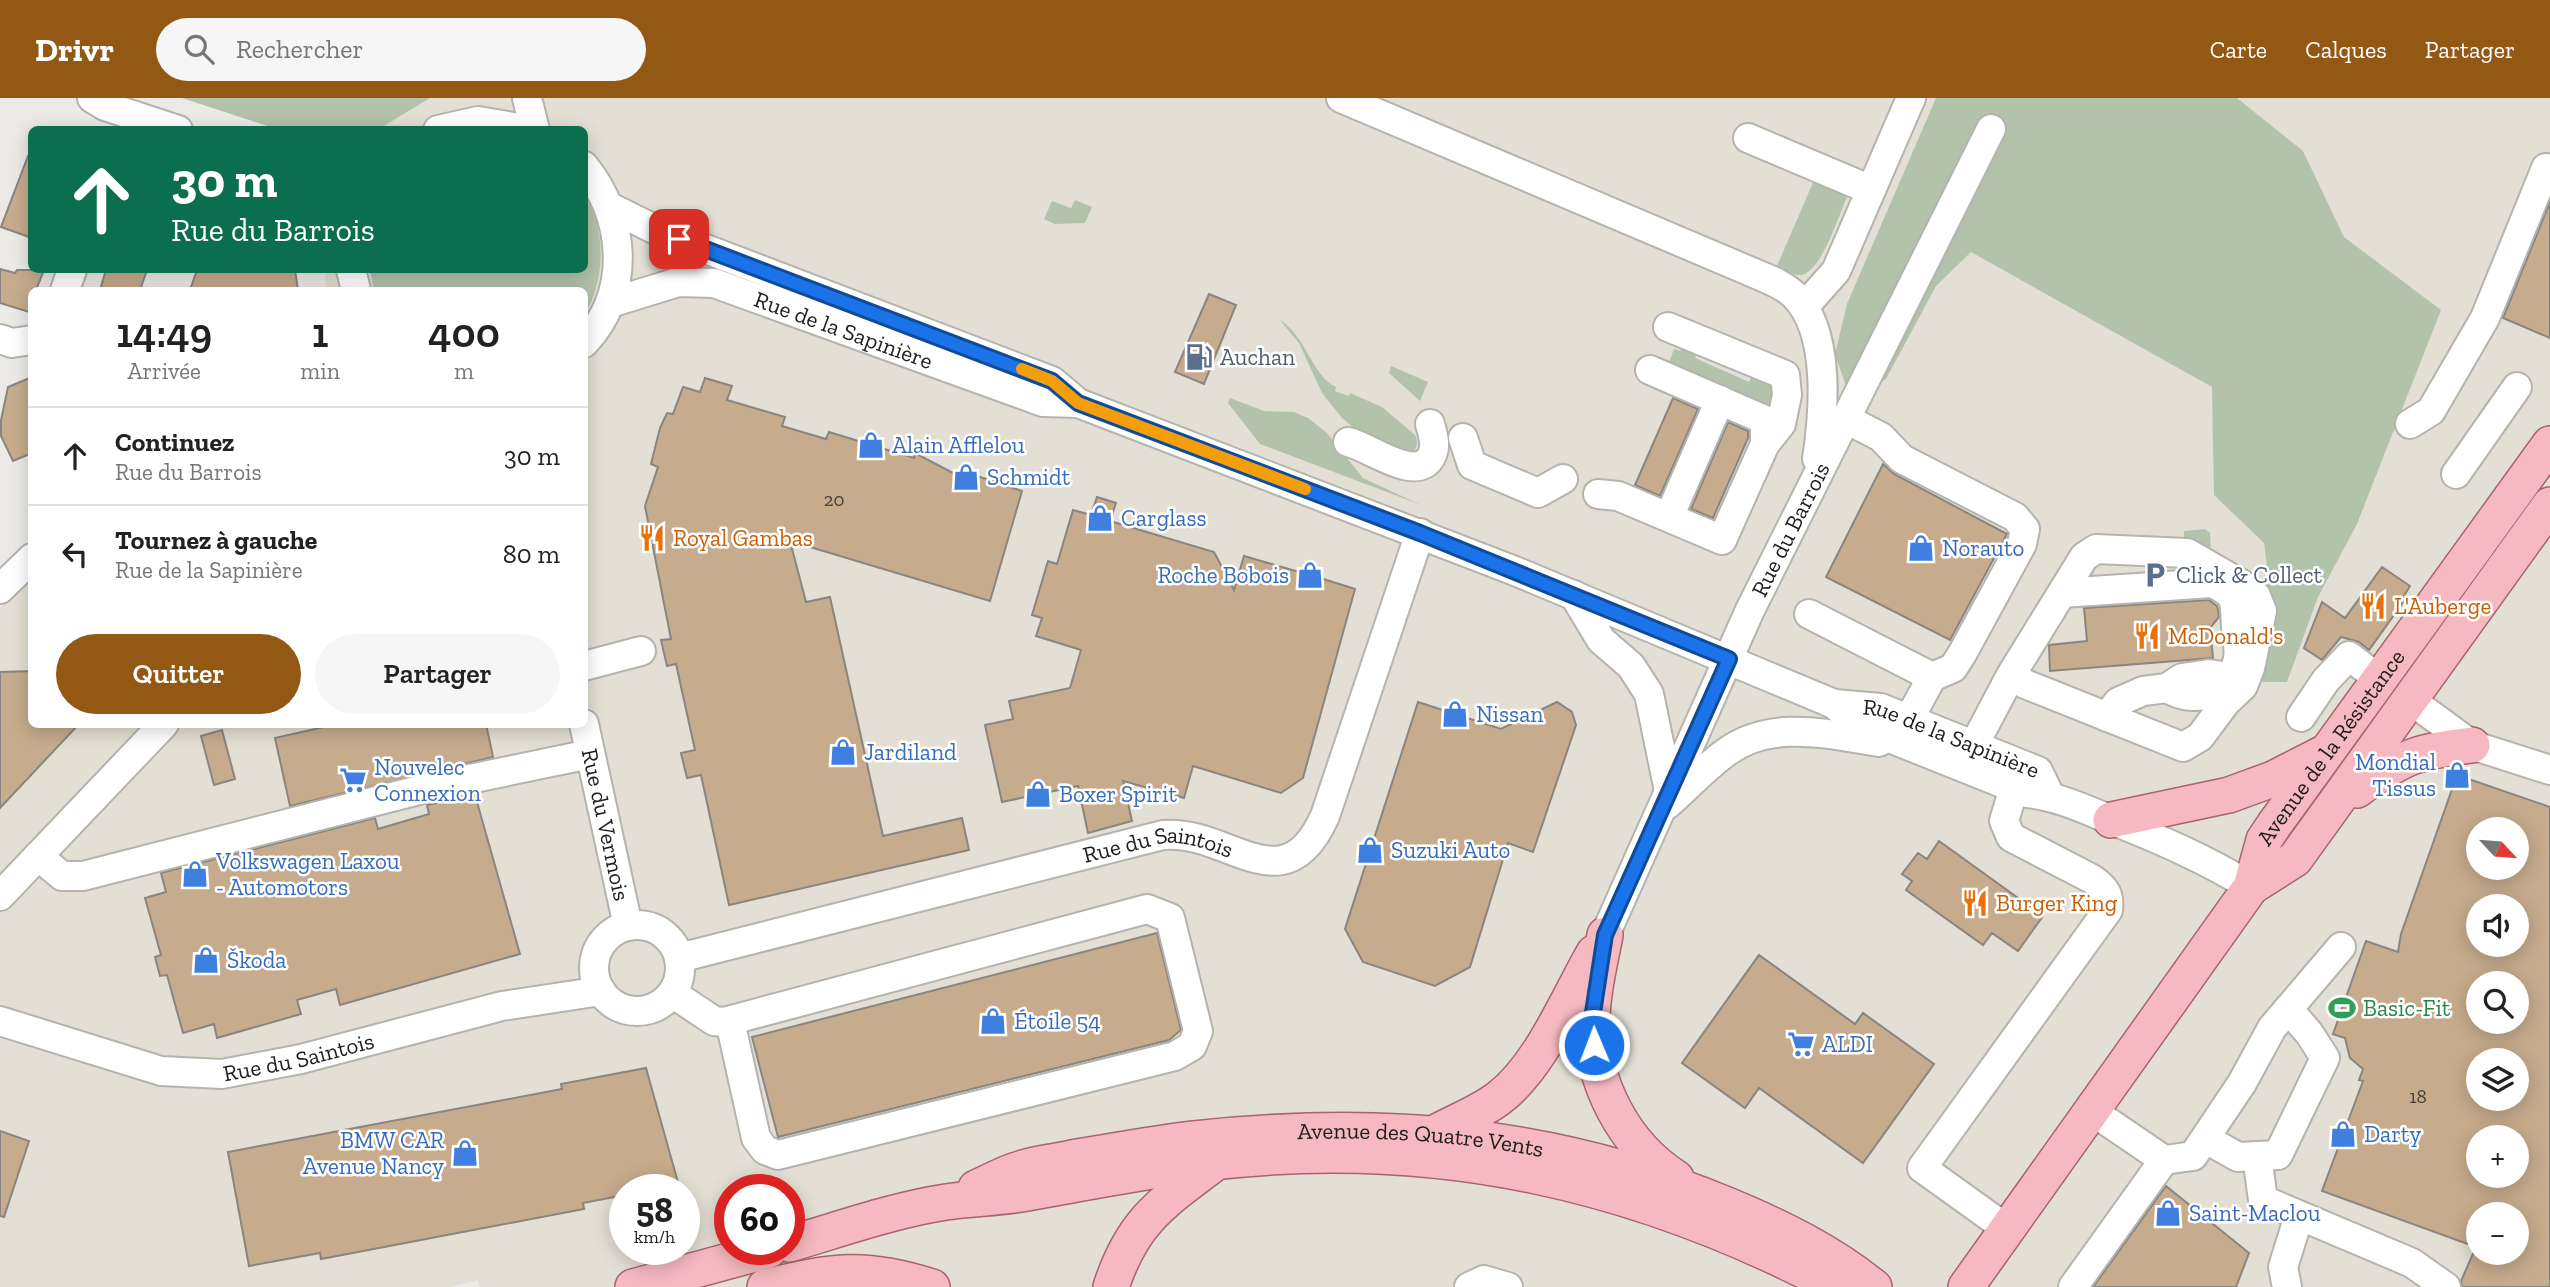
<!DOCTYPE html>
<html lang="fr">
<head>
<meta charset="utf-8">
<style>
	:root { --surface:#fff; --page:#f6f6f6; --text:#222; --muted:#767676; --line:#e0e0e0; --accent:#925814 }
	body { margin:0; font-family:"Zilla Slab",serif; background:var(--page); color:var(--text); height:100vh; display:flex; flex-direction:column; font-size:26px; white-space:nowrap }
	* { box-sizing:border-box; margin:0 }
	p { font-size:23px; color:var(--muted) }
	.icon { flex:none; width:38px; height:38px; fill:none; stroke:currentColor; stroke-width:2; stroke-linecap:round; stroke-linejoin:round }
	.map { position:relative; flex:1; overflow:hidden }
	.sheet { position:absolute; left:28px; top:189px; width:560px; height:441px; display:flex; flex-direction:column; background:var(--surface); border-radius:10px; box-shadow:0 4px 18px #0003 }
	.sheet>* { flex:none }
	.top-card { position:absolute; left:28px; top:28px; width:560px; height:147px; border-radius:10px; box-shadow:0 4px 18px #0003; background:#0b6e4f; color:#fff; overflow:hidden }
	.needle { width:46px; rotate:116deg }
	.buttons { position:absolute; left:2466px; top:719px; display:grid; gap:14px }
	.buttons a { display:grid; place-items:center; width:63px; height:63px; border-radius:50%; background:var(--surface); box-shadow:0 4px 18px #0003; font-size:35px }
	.speed { position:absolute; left:609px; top:1076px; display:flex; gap:14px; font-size:35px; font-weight:700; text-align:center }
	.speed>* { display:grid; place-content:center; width:91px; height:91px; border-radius:50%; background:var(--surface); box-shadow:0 4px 18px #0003; line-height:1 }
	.speed small { font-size:18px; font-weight:400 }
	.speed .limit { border:10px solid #d22; background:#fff; color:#111 }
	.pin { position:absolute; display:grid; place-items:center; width:60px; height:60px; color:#fff; margin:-30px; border-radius:14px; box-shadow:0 4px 10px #0006 }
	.me { position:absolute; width:77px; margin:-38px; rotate:359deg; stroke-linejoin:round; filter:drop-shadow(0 0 5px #0008) }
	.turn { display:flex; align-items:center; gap:24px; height:147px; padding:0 28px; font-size:32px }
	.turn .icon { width:91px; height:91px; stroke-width:2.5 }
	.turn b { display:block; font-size:49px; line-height:60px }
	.eta { display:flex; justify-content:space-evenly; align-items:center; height:119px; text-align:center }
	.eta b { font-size:42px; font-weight:600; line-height:49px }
	.action { display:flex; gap:14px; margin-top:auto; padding:14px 28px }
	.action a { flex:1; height:80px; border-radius:42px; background:var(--accent); color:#fff; font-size:28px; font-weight:600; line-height:80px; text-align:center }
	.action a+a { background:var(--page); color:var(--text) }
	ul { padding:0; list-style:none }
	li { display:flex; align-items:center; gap:21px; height:98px; padding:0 28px; border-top:2px solid var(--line) }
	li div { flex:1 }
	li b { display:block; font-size:26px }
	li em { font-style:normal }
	header { display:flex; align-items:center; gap:42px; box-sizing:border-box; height:98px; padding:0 35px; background:var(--accent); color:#fff }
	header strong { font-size:33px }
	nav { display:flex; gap:38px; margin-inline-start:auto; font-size:24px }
	.search { width:490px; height:63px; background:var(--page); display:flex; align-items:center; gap:18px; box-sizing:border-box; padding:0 24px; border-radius:38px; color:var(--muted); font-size:26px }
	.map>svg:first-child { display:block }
</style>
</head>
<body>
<header>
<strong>Drivr</strong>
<div class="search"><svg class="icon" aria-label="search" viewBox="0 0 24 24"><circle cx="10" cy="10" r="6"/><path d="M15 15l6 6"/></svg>Rechercher</div>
<nav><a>Carte</a><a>Calques</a><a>Partager</a></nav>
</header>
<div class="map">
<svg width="2550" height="1189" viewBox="0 0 2550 1189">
	<rect width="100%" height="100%" fill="#ebeae6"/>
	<!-- built -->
	<path fill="#e3dfd4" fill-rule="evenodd" d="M430,0H2550V1189H480L478,1182L450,1189H0V510L31,484L32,626H584V192H326L325,172H584V32L379,31ZM2478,732H2516V770H2478ZM2478,808H2516V847H2478ZM2478,886H2516V924H2478ZM2478,962H2516V1001H2478ZM2478,1040H2516V1078H2478ZM625,1092H684V1152H625ZM730,1092H789V1152H730ZM2478,1116H2516V1155H2478Z"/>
	<!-- green -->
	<path fill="#b3c2ab" d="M182,0H430L379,31L280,32Z
		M1936,0H2237L2303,53L2344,139L2441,212L2357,426L2318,499L2287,584H2262L2246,561L2268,476L2264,445L2214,397L2212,289L1971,154L1936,188L1886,281L1867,292L1846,288L1835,256L1847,206Z
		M1815,80L1844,92L1847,99C1839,116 1820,180 1798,177C1791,176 1783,171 1777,168Z
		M585,98C607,135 605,180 585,217L584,192H374L370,172H584Z
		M1075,102L1092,109L1085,125L1055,126L1044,121L1052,103L1071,110Z
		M1279,221C1307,239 1312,278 1336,289L1335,293L1349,298L1350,295L1382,309L1415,337C1419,346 1417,353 1407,358L1360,335L1342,320L1322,295L1299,245Z
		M1684,245L1698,251L1695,260L1749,284L1754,275L1777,285L1774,307L1770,310L1668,267L1674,251L1680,253Z
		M1391,268L1428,284L1420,303L1389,275Z
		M1230,300L1264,313L1294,314L1308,320L1326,334L1363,380L1421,407L1260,346L1228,305Z
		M2205,431L2210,435L2211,458L2184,443V433Z"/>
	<!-- building -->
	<path fill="#c6ab8c" stroke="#888582" stroke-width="2" fill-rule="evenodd" d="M28,58H32V140L1,129Z
		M2550,104V240L2503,220Z
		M0,171L15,175L17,172H44L36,192H32L29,214L0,205Z
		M106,172H147L140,192H100Z
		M197,172H295L298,192H190Z
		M1209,196L1236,207L1204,286L1175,274Z
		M32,279V355L13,363L1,338V322L8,289Z
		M705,280L732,288L727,302L785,319L782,328L826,341L829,334L914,360L915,355L951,374L975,382L977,378L1022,393L990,503L790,443L806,504L830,499L883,738L962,720L969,752L729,807L701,677L687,680L681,655L695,652L676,566L667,568L661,542L671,541L645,408L658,369L651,366L660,330L667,315L673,316L683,289L700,294Z
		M1673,300L1698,311L1660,398L1635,387Z
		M1728,324L1748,333V340L1713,420L1691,411Z
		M1883,366L1894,376L2007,436L1950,542L1826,479Z
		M1097,399L1116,405L1110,423L1214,454L1234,492L1244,458L1299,474L1313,469L1320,480L1355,491L1303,680L1281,695L1193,668L1184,700L1123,683L1132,723L1088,735L1078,688L1002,704L985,627L1013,621L1009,603L1070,590L1081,552L1036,538L1042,520L1032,517L1048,463L1057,466L1073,412L1091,417Z
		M2382,469L2410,488L2402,501L2404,503L2369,552L2359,544L2341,539L2322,562L2304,550L2322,504L2345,520Z
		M2209,502L2217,508L2218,512L2219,519L2210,530L2213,560L2050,573L2049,547L2087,543L2084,510Z
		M32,573V626H79L0,710V574Z
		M1418,604L1501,631L1557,604L1572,614L1576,627L1533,754L1508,745L1470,869L1435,888L1363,864L1345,831Z
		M337,626H486L493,659L290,708L275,640Z
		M222,632L235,681L214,687L201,638Z
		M2457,677L2550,709V1189H2462L2461,1183L2476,1149L2322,1093L2363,983L2359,982L2363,971L2350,960L2345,940L2333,936L2366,843L2398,854L2401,836ZM2478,732H2516V770H2478ZM2478,808H2516V847H2478ZM2478,886H2516V924H2478ZM2478,962H2516V1001H2478ZM2478,1040H2516V1078H2478ZM2478,1116H2516V1155H2478Z
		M475,697L520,856L340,907L336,891L297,902L301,916L217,940L214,926L183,935L167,877L160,878L155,859L161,857L145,800L166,794L161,775L375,720L378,731L429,716L427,707Z
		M1939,743L2043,818L2018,853L1992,835L1983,847L1906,792L1912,783L1902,776L1918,755L1927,761Z
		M1157,835L1181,932L1169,942L778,1039L752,939Z
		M1759,857L1855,926L1863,915L1934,966L1863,1065L1759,990L1745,1010L1682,965Z
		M646,970L679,1088L625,1092V1097L583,1105L584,1111L321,1161L320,1155L249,1168L228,1054L562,991L561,986Z
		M0,1033L29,1043L4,1119L0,1118Z
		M2166,1088L2249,1155L2236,1189H2093Z"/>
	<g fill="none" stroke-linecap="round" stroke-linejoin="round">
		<defs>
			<g id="minor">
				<path d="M92,0L105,8L178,32"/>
				<path d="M527,0L535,32"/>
				<path d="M1341,0L1761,178C1773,183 1785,188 1794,197C1831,233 1824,315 1817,361"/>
				<path d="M438,32L478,23L531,32"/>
				<path d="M1748,40L1871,92"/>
				<path d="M584,68C626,119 632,195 584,245"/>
				<path id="s1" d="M610,109L656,132L1052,283L1078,305L1515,473L1834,606L1881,610L2038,673L2050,698"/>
				<path d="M351,172L356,192"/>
				<path d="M65,192L72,172"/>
				<path id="s2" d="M610,205L678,184L714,185L1043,304L1078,305"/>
				<path d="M1804,209L1836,173L1911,0"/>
				<path d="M0,241L12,245L32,242"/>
				<path d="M1650,272L1765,322V346"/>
				<path d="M1846,321L1881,339L1902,361L2015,419L2025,431L2022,446L1962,556L1953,570L1932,579L1909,621"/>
				<path d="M2410,326L2431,313L2485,220L2546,70"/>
				<path d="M1463,340L1472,367L1538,395L1563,381"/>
				<path d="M1348,344C1370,349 1416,385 1431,359C1437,348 1433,337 1430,326"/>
				<path d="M2456,376L2517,289"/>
				<path d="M1598,396L1618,398L1722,442L1765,346L1781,326L1787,297L1785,277L1668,229"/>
				<path d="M1669,419L1720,302"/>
				<path d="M0,491L32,460"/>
				<path d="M2062,495L2212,485C2219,488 2230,494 2233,501C2236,508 2235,521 2236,528C2236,538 2240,551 2238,561C2230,595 2197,608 2167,590"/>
				<path d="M1574,497L1601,542L1631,568L1649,596L1669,693"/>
				<path d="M1809,516L1932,579"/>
				<path d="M584,568L641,553"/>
				<path d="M2409,601L2472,647L2550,672"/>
				<path d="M1834,606L1857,627L2027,695C2056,698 2082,710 2109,721C2159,741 2206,761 2251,789"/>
				<path d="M2107,619L2118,604L2143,593L2167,590L2182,580L2209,576L2231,579"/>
				<path d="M2301,619L2326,582L2349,558L2379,581"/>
				<path id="s3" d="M584,626L628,828"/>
				<path d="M1974,647L2011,577L2084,459L2096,451L2187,455L2241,486L2256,498L2262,513L2250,570L2243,588L2226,604L2200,639L2183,649L2025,586L2011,577"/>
				<path d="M1668,706C1687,689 1705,670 1725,655C1770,621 1827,636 1879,644"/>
				<path d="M38,758L62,778H83L431,689L590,656"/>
				<path d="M0,798L164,626"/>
				<circle cx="637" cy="870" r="43"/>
				<path id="s4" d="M1605,837L1750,512L1991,31"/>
				<path id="s5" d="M679,860L1163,737C1229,731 1284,810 1325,718L1420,435"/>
				<path d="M672,895L714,923L724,924L1147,811L1170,820L1198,933L1192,948L1175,958L778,1057L765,1052L756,1040L730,923"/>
				<path id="s6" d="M0,923L161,973L222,976L301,961L502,908L601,893"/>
				<path d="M2092,1013L2164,1062L2193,1058L2242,985L2272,930L2341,849"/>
				<path d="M2206,1041L2238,1059L2278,1057L2325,960L2309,935L2288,911"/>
				<path d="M2257,1058L2263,1102L2412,1165L2446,1189"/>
				<path d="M2007,1131L1922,1070L2108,812C2110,796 2105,790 2092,781L2011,739L2004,723L2014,690"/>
				<path d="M1469,1189L1484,1182L1508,1189"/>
				<path d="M2073,1189L2164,1062"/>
				<path d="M2287,1189L2283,1169L2299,1118"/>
			</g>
			<g id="major">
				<path d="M2357,692C2403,658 2416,654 2472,647"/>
				<path d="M2111,722L2229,697L2273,681L2322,656"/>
				<path d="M2251,789L2295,761L2550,407"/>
				<path d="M1605,837C1600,864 1592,894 1592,921C1591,984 1624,1047 1676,1080"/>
				<path d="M1437,1034C1457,1023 1481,1014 1499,1000C1541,968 1568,900 1594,855"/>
				<path id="s7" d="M976,1090C990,1084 1005,1075 1020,1071C1036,1065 1055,1064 1072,1060C1112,1053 1151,1046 1192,1041C1379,1021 1552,1034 1727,1107C1780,1129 1829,1153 1874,1189"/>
				<path d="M789,1146C841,1131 894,1112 946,1104C973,1100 1000,1100 1027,1095C1089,1084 1151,1072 1214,1064C1437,1038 1640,1085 1836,1189"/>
				<path d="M633,1189L769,1152"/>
				<path d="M765,1189C832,1173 864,1167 932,1189"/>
				<path d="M1111,1189C1132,1125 1159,1107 1211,1068"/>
				<path id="s8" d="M1966,1189L2251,789L2264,742L2274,727L2550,346"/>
			</g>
		</defs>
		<!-- minor casing -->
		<use href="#minor" stroke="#b4b3ae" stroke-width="32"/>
		<!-- major casing -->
		<use href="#major" stroke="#a6646c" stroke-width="38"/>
		<!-- minor -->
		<use href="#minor" stroke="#fff" stroke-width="28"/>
		<!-- major -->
		<use href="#major" stroke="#f6b9c1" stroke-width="35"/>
	</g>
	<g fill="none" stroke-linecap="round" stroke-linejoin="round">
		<defs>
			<path id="route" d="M679,141L1052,283L1078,305L1420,435L1729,561L1605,837L1592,921L1594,947"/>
		</defs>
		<!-- route casing -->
		<use href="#route" stroke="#114b97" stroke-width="18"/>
		<!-- route -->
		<use href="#route" stroke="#1a73e8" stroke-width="12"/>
		<!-- slow -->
		<path stroke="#f59e0b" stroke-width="12" d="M1022,271L1052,283L1078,305L1305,391"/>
	</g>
	<!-- icons -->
	<defs>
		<symbol id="fuel-bare" viewBox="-9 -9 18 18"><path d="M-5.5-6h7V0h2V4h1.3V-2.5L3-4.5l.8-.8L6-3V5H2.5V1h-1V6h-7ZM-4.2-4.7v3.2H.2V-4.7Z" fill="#5c6f8a" stroke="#fff" stroke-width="2.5" paint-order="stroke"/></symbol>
		<symbol id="shop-bare" viewBox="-9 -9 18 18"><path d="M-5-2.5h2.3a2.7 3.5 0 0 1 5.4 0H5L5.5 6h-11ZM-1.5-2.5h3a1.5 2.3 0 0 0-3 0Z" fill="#3f7fe0" stroke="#fff" stroke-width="2.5" paint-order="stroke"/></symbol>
		<symbol id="restaurant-bare" viewBox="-9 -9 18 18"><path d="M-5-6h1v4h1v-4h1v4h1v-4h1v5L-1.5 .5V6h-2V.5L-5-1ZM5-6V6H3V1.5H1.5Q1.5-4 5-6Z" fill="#e8710a" stroke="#fff" stroke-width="2.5" paint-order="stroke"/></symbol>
		<symbol id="parking-bare" viewBox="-9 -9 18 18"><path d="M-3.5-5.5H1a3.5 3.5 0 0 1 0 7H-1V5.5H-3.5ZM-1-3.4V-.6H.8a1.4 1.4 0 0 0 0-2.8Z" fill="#5c6f8a" stroke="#fff" stroke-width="2.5" paint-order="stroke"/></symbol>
		<symbol id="supermarket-bare" viewBox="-9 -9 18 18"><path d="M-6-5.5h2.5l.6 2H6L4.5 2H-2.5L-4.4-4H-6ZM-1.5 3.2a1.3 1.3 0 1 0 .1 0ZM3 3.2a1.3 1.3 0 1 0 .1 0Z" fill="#3f7fe0" stroke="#fff" stroke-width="2.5" paint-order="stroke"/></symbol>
		<symbol id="stadium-bare" viewBox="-9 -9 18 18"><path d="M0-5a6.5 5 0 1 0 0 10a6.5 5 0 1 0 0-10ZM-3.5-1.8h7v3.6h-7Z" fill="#2e9e5b" stroke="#fff" stroke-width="2.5" paint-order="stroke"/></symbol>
	</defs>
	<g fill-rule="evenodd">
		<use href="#fuel-bare" x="1180" y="240" width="38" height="38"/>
		<use href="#shop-bare" x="852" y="328" width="38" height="38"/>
		<use href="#shop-bare" x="947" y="360" width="38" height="38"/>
		<use href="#shop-bare" x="1081" y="401" width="38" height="38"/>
		<use href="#restaurant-bare" x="633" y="421" width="38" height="38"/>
		<use href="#shop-bare" x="1902" y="431" width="38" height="38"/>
		<use href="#shop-bare" x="1291" y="458" width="38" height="38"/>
		<use href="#parking-bare" x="2136" y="458" width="38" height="38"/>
		<use href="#restaurant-bare" x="2354" y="489" width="38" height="38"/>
		<use href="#restaurant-bare" x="2128" y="519" width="38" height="38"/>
		<use href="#shop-bare" x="1436" y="597" width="38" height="38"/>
		<use href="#shop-bare" x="824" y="635" width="38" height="38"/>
		<use href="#shop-bare" x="2438" y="658" width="38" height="38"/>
		<use href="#supermarket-bare" x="334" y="663" width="38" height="38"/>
		<use href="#shop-bare" x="1019" y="677" width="38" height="38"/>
		<use href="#shop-bare" x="1351" y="733" width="38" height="38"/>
		<use href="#shop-bare" x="176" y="757" width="38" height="38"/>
		<use href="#restaurant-bare" x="1956" y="786" width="38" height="38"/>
		<use href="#shop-bare" x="187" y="843" width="38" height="38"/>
		<use href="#stadium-bare" x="2323" y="891" width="38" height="38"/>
		<use href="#shop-bare" x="974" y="904" width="38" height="38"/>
		<use href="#supermarket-bare" x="1782" y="927" width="38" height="38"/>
		<use href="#shop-bare" x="2324" y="1017" width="38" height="38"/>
		<use href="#shop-bare" x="446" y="1036" width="38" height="38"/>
		<use href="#shop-bare" x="2149" y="1096" width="38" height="38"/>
	</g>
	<g text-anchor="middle" stroke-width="5" stroke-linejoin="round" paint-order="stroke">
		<!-- number labels -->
		<g font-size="19" fill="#474037">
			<text x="834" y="408">20</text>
			<text x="2418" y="1005">18</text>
		</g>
		<!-- street labels -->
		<g font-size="23" fill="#1d1d1b" stroke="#fff">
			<text dy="8" stroke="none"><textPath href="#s2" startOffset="245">Rue de la Sapinière</textPath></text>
			<text dy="8" stroke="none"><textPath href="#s4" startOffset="446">Rue du Barrois</textPath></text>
			<text dy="8" stroke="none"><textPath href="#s1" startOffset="1446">Rue de la Sapinière</textPath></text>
			<text dy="8" stroke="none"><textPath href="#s8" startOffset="654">Avenue de la Résistance</textPath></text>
			<text dy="8" stroke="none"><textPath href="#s3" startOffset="103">Rue du Vermois</textPath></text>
			<text dy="8" stroke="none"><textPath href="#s5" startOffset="494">Rue du Saintois</textPath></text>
			<text dy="8" stroke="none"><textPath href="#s6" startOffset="308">Rue du Saintois</textPath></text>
			<text dy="8" stroke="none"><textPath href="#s7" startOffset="452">Avenue des Quatre Vents</textPath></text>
		</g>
		<!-- service labels -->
		<g font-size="23" fill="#4e5e75" stroke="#fff" text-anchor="start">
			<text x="1220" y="267">Auchan</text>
			<text x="2176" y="485">Click &amp; Collect</text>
		</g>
		<!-- shop labels -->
		<g font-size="23" fill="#366cbe" stroke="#fff" text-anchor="start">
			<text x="892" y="355">Alain Afflelou</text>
			<text x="987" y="387">Schmidt</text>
			<text x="1121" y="428">Carglass</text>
			<text x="1942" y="458">Norauto</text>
			<text x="1289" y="485" text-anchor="end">Roche Bobois</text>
			<text x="1476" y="624">Nissan</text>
			<text x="864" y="662">Jardiland</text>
			<text x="2436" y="672" text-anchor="end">Mondial<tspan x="2436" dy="26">Tissus</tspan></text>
			<text x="374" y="677">Nouvelec<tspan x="374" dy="26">Connexion</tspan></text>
			<text x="1059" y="704">Boxer Spirit</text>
			<text x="1391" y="760">Suzuki Auto</text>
			<text x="216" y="771">Volkswagen Laxou<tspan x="216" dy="26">- Automotors</tspan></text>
			<text x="227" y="870">Škoda</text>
			<text x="1014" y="931">Étoile 54</text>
			<text x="1822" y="954">ALDI</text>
			<text x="2364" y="1044">Darty</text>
			<text x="444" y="1050" text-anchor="end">BMW CAR<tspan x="444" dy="26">Avenue Nancy</tspan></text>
			<text x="2189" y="1123">Saint-Maclou</text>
		</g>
		<!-- food labels -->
		<g font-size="23" fill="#c56008" stroke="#fff" text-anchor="start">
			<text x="673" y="448">Royal Gambas</text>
			<text x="2394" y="516">L'Auberge</text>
			<text x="2168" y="546">McDonald's</text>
			<text x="1996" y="813">Burger King</text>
		</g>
		<!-- leisure labels -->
		<g font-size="23" fill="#27864d" stroke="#fff" text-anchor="start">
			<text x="2363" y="918">Basic-Fit</text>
		</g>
	</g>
</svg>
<div class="buttons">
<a><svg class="needle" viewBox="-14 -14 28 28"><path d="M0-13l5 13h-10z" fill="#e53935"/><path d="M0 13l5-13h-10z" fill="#767676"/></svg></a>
<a><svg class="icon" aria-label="sound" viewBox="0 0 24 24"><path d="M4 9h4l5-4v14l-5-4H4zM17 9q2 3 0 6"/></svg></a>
<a><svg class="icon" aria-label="search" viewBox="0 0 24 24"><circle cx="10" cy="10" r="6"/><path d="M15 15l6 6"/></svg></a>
<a><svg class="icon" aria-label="layers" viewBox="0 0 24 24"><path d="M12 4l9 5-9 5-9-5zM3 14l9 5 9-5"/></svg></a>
<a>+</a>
<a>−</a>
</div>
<div class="speed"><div>58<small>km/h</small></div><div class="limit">60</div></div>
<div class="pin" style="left:679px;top:141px;background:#d93025"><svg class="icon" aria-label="arrive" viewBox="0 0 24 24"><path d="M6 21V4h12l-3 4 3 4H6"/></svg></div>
<svg class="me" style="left:1594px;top:947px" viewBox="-20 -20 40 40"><circle r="17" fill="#1a73e8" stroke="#fff" stroke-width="3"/><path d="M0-11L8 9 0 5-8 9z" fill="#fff"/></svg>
<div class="top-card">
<div class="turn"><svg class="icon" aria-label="ahead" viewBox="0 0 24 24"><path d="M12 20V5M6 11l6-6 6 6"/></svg><div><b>30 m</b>Rue du Barrois</div></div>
</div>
<section class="sheet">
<div class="eta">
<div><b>14:49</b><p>Arrivée</p></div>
<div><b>1</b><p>min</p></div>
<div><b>400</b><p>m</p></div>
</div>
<ul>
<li><svg class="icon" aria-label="ahead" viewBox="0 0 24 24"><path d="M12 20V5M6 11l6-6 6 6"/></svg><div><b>Continuez</b><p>Rue du Barrois</p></div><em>30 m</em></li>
<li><svg class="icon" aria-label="left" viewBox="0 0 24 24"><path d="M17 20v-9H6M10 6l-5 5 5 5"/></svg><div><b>Tournez à gauche</b><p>Rue de la Sapinière</p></div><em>80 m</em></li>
</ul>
<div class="action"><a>Quitter</a><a>Partager</a></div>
</section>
</div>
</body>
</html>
